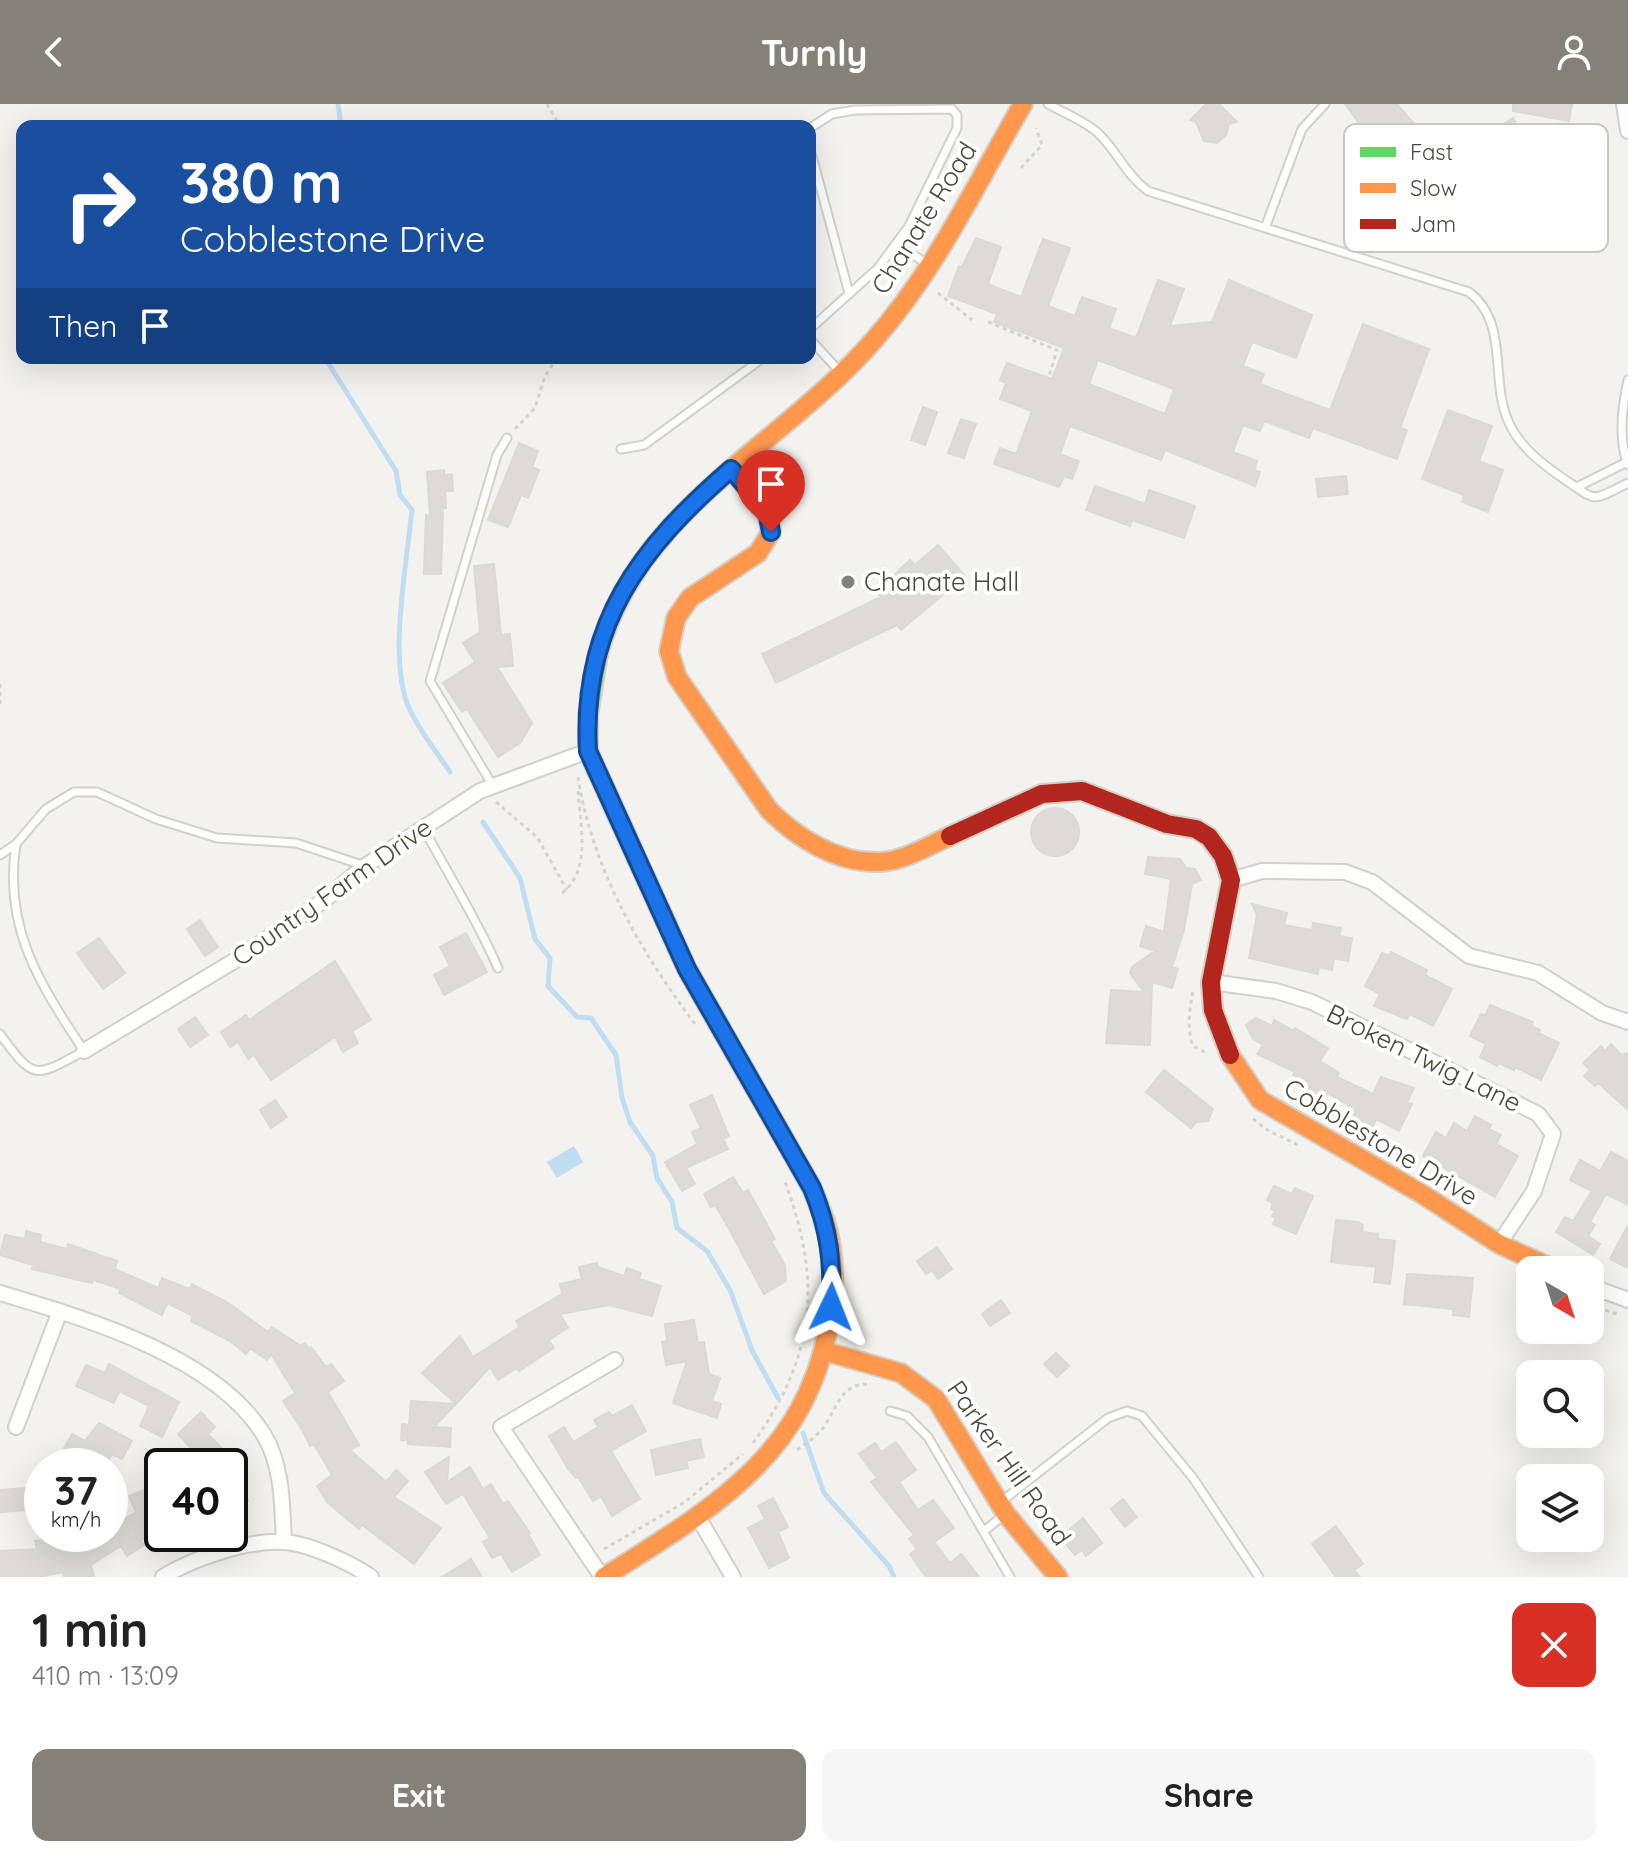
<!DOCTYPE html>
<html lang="en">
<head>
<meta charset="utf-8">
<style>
	:root { --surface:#fff; --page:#f6f6f6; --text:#222; --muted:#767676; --accent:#868178 }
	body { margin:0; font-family:Quicksand,sans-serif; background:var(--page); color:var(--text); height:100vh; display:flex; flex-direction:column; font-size:30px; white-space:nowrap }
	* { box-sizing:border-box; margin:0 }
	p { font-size:26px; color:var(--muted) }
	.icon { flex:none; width:44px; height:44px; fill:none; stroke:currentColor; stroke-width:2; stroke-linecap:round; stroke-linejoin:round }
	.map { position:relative; height:1473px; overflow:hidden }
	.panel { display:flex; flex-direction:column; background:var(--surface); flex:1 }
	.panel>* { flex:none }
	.banner { position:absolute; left:16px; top:16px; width:800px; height:244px; border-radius:16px; box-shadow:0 8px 32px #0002; background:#1a4fa0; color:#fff; overflow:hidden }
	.needle { width:52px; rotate:141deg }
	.controls { position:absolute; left:1516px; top:1152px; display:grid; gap:16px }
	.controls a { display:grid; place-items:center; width:88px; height:88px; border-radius:16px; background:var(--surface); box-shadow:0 8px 32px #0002; font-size:40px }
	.speed { position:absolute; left:24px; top:1344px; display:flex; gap:16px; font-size:40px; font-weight:700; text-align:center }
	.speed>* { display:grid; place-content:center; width:104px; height:104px; border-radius:50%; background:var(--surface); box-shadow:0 8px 32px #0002; line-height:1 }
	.speed small { font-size:20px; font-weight:400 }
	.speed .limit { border:4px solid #111; border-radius:12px; background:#fff; color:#111 }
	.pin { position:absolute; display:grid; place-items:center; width:68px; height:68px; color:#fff; margin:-82px -34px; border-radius:50% 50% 50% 0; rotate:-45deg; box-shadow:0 0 8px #0007 }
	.pin .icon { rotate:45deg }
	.me { position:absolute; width:88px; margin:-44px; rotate:2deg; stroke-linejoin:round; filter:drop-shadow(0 0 6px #0008) }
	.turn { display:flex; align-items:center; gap:28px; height:168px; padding:0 32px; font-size:36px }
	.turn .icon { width:104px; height:104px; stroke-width:2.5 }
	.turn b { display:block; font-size:56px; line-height:68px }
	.then { display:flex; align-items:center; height:76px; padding:0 32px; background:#0003; gap:16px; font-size:30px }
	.round { display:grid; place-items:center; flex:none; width:84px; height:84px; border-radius:16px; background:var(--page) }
	.overview { display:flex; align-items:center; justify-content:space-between; height:136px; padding:0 32px }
	h1 { font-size:48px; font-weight:700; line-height:60px }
	.cta { display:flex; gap:16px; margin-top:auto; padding:16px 32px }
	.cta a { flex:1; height:92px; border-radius:16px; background:var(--accent); color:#fff; font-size:32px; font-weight:700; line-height:92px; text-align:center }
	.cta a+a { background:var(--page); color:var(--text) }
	header { display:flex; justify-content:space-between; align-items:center; height:104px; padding:0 32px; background:var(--accent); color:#fff; font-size:36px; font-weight:700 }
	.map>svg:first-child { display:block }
</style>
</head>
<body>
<header><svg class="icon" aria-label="back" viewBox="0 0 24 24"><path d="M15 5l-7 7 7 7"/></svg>Turnly<svg class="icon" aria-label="person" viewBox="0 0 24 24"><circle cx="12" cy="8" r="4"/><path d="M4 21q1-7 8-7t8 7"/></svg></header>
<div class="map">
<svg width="1628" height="1473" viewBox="0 0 1628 1473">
	<rect width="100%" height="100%" fill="#f4f2ee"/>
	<!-- water -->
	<path fill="#c0ddf1" d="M574,1042L583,1058L557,1074L547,1058Z"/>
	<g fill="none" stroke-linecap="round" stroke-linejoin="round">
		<!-- stream -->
		<path stroke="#c0ddf1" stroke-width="5" d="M338,0L341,22
			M325,254L396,367L400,391L412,406C407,458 387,560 410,606C420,628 437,648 450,668
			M483,718L520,774L535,835L550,854L548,882L577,913L591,914L616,951L622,994L630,1018L653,1052L657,1074L672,1098L677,1124L707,1147L730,1186L752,1246L778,1294
			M803,1329L824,1389L889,1462L894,1473"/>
	</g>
	<!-- building -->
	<path fill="#dedbd6" stroke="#dcd9d4" stroke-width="2" fill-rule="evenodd" d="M1206,0H1219L1237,18L1229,20L1226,31L1217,39L1204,37L1196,18L1190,16Z
		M1345,0H1397L1415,21L1391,40L1405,39L1385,56L1382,52L1377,56L1372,51L1368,55L1357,42L1369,33Z
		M1513,0H1572L1569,17L1513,7Z
		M1513,14L1533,47L1496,69L1428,74L1425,38L1480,34Z
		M976,134L1001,143L988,180L1021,193L1043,135L1070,144L1048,202L1075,212L1082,193L1116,205L1109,224L1136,234L1158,176L1184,185L1170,222L1212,218L1229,176L1312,211L1296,254L1252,238L1243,262L1264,270L1260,280L1330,306L1363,220L1429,245L1400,324L1407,326L1397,355L1313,324L1309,334L1264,317L1260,327L1243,321L1233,348L1257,357L1254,366L1260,368L1255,382L1165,346L1161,356L1070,322L1060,350L1079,357L1072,375L1064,372L1059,383L994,360L1000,344L1016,350L1032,307L1000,295L1006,279L1000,276L1007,259L1052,275L1064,244L994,218L997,210L948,192L959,162L962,163ZM1098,256L1174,285L1165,310L1089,280Z
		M923,303L937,308L925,341L911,336Z
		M1448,306L1492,322L1479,357L1503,366L1488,408L1462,398L1464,391L1422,375Z
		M961,315L976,320L964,354L948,349Z
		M519,339L538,347L532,363L539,366L528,394L521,391L508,423L488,416Z
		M444,366V371L452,370L453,387H445L446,404H443L441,470H424L426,411L430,412L427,368Z
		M1346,372L1348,390L1318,393L1316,375Z
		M1095,382L1145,400L1149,386L1195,402L1184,434L1132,416L1130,422L1086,406Z
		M938,441L965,472L901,526L897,521L776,579L762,550L881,493L879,490L896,477L893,472L910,456L915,461Z
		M494,460L501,531L510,530L513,562L497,563L532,619L521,638L498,653L467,605L462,608L443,579L475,558L463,539L480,528L474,462Z
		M1031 728a24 24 0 1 1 48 0a24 24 0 1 1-48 0Z
		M1148,753L1180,755L1186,764L1195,765L1201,776L1192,780L1184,826L1172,863L1178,865L1172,884L1152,878L1150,941L1106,939L1111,886L1144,888L1130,869L1132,863L1155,847L1140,842L1146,822L1164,828L1171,775L1145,770Z
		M1252,800L1287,809L1284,821L1312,826L1313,819L1341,824L1339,832L1352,834L1348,857L1334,854L1332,866L1319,863L1318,870L1249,854L1257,811Z
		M200,816L218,843L205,852L187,825Z
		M466,829L487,868L444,891L434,871L450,862L440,843Z
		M99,834L125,869L103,885L77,849Z
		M1391,848L1427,866L1425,871L1452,885L1433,922L1410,910L1407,915L1374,902L1380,890L1365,882L1382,849L1389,852Z
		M335,857L371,916L352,927L358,939L343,948L335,933L271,976L254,951L248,955L238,938L230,943L221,928L246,911L249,916Z
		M1490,901L1533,918L1531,922L1540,926L1538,929L1559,939L1541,976L1515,963L1514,966L1499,959L1497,962L1480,953L1486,940L1470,932L1481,910L1485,912Z
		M195,913L208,931L190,943L178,925Z
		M1256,914L1272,922L1274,916L1294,927L1295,924L1328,944L1320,957L1339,969L1337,973L1373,990L1381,973L1414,984L1407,998L1412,1000L1399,1027L1376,1015L1373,1022L1345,1009L1349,1001L1327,989L1322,998L1301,987L1306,977L1293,971L1295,968L1257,950L1263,941L1253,935L1246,921Z
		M1611,940L1621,951L1628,949V1006L1598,979L1595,982L1584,972L1590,966L1583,959L1601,942L1605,947Z
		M1164,966L1213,1005L1208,1017L1196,1018L1191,1024L1146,988Z
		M712,991L729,1032L723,1035L728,1045L686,1064L695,1080L682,1087L665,1058L697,1040L692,1028L701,1024L690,1001Z
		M275,996L287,1013L271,1024L260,1006Z
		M1475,1012L1491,1021L1489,1025L1501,1031L1496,1040L1518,1052L1495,1093L1423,1052L1436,1028L1446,1034L1454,1019L1467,1027Z
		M1611,1048L1628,1057V1101L1606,1090L1590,1118L1595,1121L1588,1132L1600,1140L1593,1151L1556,1128L1565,1113L1573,1117L1592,1087L1570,1076L1580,1056L1600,1067Z
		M733,1073L743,1089L748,1086L775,1135L771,1137L785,1161L786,1177L764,1190L729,1125L715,1101L711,1103L704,1090Z
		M1274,1082L1292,1090L1295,1084L1313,1092L1296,1130L1273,1120L1276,1114L1272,1112L1275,1107L1271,1105L1273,1099L1267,1096Z
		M1336,1116L1358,1118L1363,1121L1362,1128L1378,1130V1135L1395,1137L1390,1180L1374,1178L1376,1163L1331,1158Z
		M1628,1121V1164L1610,1155Z
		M26,1127L41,1131L40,1138L67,1145L68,1140L117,1157L115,1165L158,1184L162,1174L189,1185L192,1180L227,1198L268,1228L272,1223L301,1242L305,1239L309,1245L311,1243L326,1263L331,1260L344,1277L328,1288L359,1341L350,1346L386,1378L396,1366L408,1377L394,1393L441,1424L414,1460L362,1421L359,1425L327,1398L317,1382L332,1371L314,1340L310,1342L303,1327L283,1297L295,1289L271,1250L267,1256L250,1244L246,1250L230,1237L191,1217L193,1212L167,1199L162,1211L119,1189L121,1185L93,1176L92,1179L32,1165L33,1161L0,1151L5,1131L25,1135Z
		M937,1143L952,1165L938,1175L932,1166L926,1170L917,1157Z
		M597,1159L598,1163L624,1172L627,1164L641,1169L639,1175L661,1182L652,1212L609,1201L560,1210L568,1224L549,1236L554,1244L519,1267L517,1264L498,1276L490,1263L456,1300L422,1269L460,1232L473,1253L520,1223L516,1217L562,1190L560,1180L582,1175L579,1163Z
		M1407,1170L1473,1174L1469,1213L1453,1211V1205L1404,1200Z
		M1001,1196L1010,1209L990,1222L982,1210Z
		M694,1216L698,1239L704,1238L709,1270L720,1274L712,1297L721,1300L717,1314L673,1299L687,1257L666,1261L662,1238L667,1237L665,1220Z
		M1056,1249L1069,1262L1057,1273L1044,1260Z
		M109,1260L179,1298L162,1333L140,1322L149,1302L119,1287L114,1299L76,1282L86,1261L105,1269Z
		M411,1297L456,1300L434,1323L451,1324L450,1343L408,1340V1336H401L402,1320L409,1321Z
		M632,1301L646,1327L611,1347L640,1395L612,1412L601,1392L593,1397L578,1373L576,1374L568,1365L549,1332L564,1323L573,1338L598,1323L594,1316L609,1308L612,1312Z
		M201,1308L215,1323L208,1330L239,1362H235L248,1397L230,1404V1362H198L190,1353L194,1349L191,1344L178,1330Z
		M99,1319L132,1337L122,1355L112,1350L105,1362H55L73,1348L64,1344L72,1330L85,1337Z
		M700,1335L704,1353L686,1357L688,1364L656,1371L651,1346Z
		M896,1338L916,1366L899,1378L918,1406L933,1396L954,1424L934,1438L950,1459L961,1450L979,1473H926L910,1450L917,1445L909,1435L914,1431L871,1378L877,1374L859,1350L875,1339L881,1348Z
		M449,1353L447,1378L470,1363L483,1385L491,1380L503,1400L508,1397L530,1429L528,1430L540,1451L512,1468L501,1450L492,1454L483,1438L490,1434L463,1390L446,1400L425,1368Z
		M42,1372V1405L0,1408V1386L27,1384Z
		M162,1379V1427L141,1436L144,1441L127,1452L121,1442L91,1461L94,1473H64L63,1468L40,1473H0V1447L37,1445L35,1437L68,1430L72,1439L86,1430H110V1424L136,1408L129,1392Z
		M773,1394L788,1423L778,1428L789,1454L769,1464L748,1424L765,1415L758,1402Z
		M1123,1395L1137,1413L1125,1423L1111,1405Z
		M1083,1414L1102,1439L1086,1452L1082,1446L1075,1451L1060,1433Z
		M1336,1422L1363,1460L1354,1466L1360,1473H1336L1312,1440Z
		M471,1455L482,1473H442Z"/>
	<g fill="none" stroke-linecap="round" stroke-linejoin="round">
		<defs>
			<path id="lane" d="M1048,0C1064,9 1085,17 1098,29C1117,47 1126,71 1148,87L1469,188C1510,219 1489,276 1509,319C1520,343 1542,360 1564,375C1597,397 1589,399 1628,379
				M810,24L832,10L855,6L952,5L957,11V24L909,122L878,164L810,225
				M810,45L849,189
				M1265,124L1302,25L1325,0
				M896,140L929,161
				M810,235L840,268
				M1628,276C1622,303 1618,335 1628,361
				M621,345L644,341L763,254
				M1577,383L1627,358
				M493,682L430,577L497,351L507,334
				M424,725C449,772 477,815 498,864
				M0,751L16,740L46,705L74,688H97L156,715L217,734L296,739L365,762
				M0,930C34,977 35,974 84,947C40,880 3,825 16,740
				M890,1307L907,1312L928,1333L1010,1473
				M1002,1397L1108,1314L1127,1307L1142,1312L1193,1374L1259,1473
				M984,1427L1004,1411"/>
			<path id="street" d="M1624,0L1628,27
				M1231,776L1262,767L1345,768L1372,778L1469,852L1538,869L1602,909L1628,918
				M1211,878L1276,887L1312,898L1538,1010L1553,1030L1534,1087L1499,1140
				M84,947L234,857L323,797L365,762L480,687L588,647
				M1590,1182L1628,1196
				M0,1189C84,1214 216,1252 264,1331C283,1363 282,1402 284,1438
				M16,1323L60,1207
				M698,1413L733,1473
				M163,1473C193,1454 248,1436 283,1438C308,1439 351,1459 371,1473
				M602,1473L501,1323L615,1256"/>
			<path id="fast" d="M598,550L588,611V647L687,865L812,1084L825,1117"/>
			<path id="slow" d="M731,365L767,407L771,428L758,449L690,494L676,514L669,547L677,573L769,706C797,734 838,760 880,758C904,757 928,742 950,732
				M598,550C636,406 783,341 874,236C936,166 976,80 1023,0
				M1230,951L1260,996L1422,1090L1499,1140L1556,1166
				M824,1247L901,1269L936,1295L1006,1410L1058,1473
				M604,1473C706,1408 804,1355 828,1225C835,1189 836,1152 825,1117"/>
			<path id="jam" d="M950,732L1042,690L1082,687L1167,720L1196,725L1209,733L1223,752L1231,776L1211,878L1213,906L1230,951"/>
		</defs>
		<!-- lane casing -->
		<use href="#lane" stroke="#d2d0cb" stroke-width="11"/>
		<!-- street casing -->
		<use href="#street" stroke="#d2d0cb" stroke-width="18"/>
		<!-- fast casing -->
		<use href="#fast" stroke="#d3cfc5" stroke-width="22"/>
		<!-- slow casing -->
		<use href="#slow" stroke="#d3cfc5" stroke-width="22"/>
		<!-- jam casing -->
		<use href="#jam" stroke="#d3cfc5" stroke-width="22"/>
		<!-- path -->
		<path stroke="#d3d2cc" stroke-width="3" stroke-dasharray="4 4" stroke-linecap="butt" d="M547,0L560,22
			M1021,64L1042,41L1036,24
			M938,189L972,216
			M988,218L1057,246L1049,272
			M515,325L535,304L545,272L557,254
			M0,580V602
			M578,673C592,764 640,847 695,920
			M496,698L537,733L567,786
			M562,789C593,765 579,718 578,683
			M1193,888C1189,906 1187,925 1193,942L1208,950
			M1253,1015L1269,1027L1298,1041
			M1522,1172L1530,1177
			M1590,1201L1620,1211
			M753,1339C817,1250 822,1176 784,1075
			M797,1346C806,1339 816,1333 823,1324C837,1305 839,1281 867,1280
			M604,1445L685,1398L743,1350"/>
		<!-- lane -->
		<use href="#lane" stroke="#fdfdfc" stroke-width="7"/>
		<!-- street -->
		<use href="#street" stroke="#fdfdfc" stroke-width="14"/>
		<!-- fast -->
		<use href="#fast" stroke="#63d668" stroke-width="18"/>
		<!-- slow -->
		<use href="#slow" stroke="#ff974d" stroke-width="18"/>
		<!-- jam -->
		<use href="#jam" stroke="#b3261e" stroke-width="18"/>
	</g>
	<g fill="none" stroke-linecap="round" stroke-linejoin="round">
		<defs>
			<path id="route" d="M771,428L767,407L731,365C640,444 581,520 588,647L687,865L812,1084C829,1125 833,1159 831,1203"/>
		</defs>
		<!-- route casing -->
		<use href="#route" stroke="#114b97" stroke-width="20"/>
		<!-- route -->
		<use href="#route" stroke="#1a73e8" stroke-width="14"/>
	</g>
	<!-- markers -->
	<circle fill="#868178" stroke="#fff" stroke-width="3" cx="848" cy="478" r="8"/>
	<g text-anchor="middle" stroke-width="8" stroke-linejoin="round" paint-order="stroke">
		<!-- street labels -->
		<g font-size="26" fill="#4b4439" stroke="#fff">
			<text transform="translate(924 114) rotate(-58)" y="9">Chanate Road</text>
			<text transform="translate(332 788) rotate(-35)" y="9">Country Farm Drive</text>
			<text transform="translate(1424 954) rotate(26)" y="9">Broken Twig Lane</text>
			<text transform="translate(1381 1038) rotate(31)" y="9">Cobblestone Drive</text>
			<text transform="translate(1009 1359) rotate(55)" y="9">Parker Hill Road</text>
		</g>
		<!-- poi labels -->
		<g font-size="26" fill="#4b4439" stroke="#fff" text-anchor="start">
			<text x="864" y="487">Chanate Hall</text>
		</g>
	</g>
	<!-- legend -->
	<rect x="1344" y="20" width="264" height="128" rx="12" fill="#fff" stroke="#c9c7c4" stroke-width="2"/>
	<rect x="1360" y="43" width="36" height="10" fill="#63d668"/>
	<rect x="1360" y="79" width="36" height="10" fill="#ff974d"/>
	<rect x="1360" y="115" width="36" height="10" fill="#b3261e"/>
	<g font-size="22" fill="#4b4439">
		<text x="1410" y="56">Fast</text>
		<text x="1410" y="92">Slow</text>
		<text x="1410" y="128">Jam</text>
	</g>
</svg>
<div class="controls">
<a><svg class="needle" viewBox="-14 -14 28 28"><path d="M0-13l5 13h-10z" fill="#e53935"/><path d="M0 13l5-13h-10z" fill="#767676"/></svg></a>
<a><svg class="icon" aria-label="search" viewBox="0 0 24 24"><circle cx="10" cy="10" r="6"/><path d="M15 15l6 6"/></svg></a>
<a><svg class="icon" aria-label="layers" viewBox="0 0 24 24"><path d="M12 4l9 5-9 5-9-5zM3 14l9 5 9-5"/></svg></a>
</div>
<div class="speed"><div>37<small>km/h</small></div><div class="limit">40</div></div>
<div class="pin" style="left:771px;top:428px;background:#d93025"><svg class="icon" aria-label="arrive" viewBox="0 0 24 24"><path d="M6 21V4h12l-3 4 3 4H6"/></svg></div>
<svg class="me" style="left:831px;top:1203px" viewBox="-20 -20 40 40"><path d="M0-17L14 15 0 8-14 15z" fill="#1a73e8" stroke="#fff" stroke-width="4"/></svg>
<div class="banner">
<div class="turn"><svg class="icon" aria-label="right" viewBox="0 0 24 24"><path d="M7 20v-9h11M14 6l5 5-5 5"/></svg><div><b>380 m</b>Cobblestone Drive</div></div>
<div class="then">Then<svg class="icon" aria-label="arrive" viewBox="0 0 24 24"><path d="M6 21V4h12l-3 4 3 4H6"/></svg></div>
</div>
</div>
<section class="panel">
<div class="overview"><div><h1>1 min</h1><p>410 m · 13:09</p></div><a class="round" style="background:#d93025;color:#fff"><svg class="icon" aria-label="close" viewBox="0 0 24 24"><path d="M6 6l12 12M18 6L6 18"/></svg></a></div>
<div class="cta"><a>Exit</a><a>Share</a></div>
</section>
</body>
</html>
